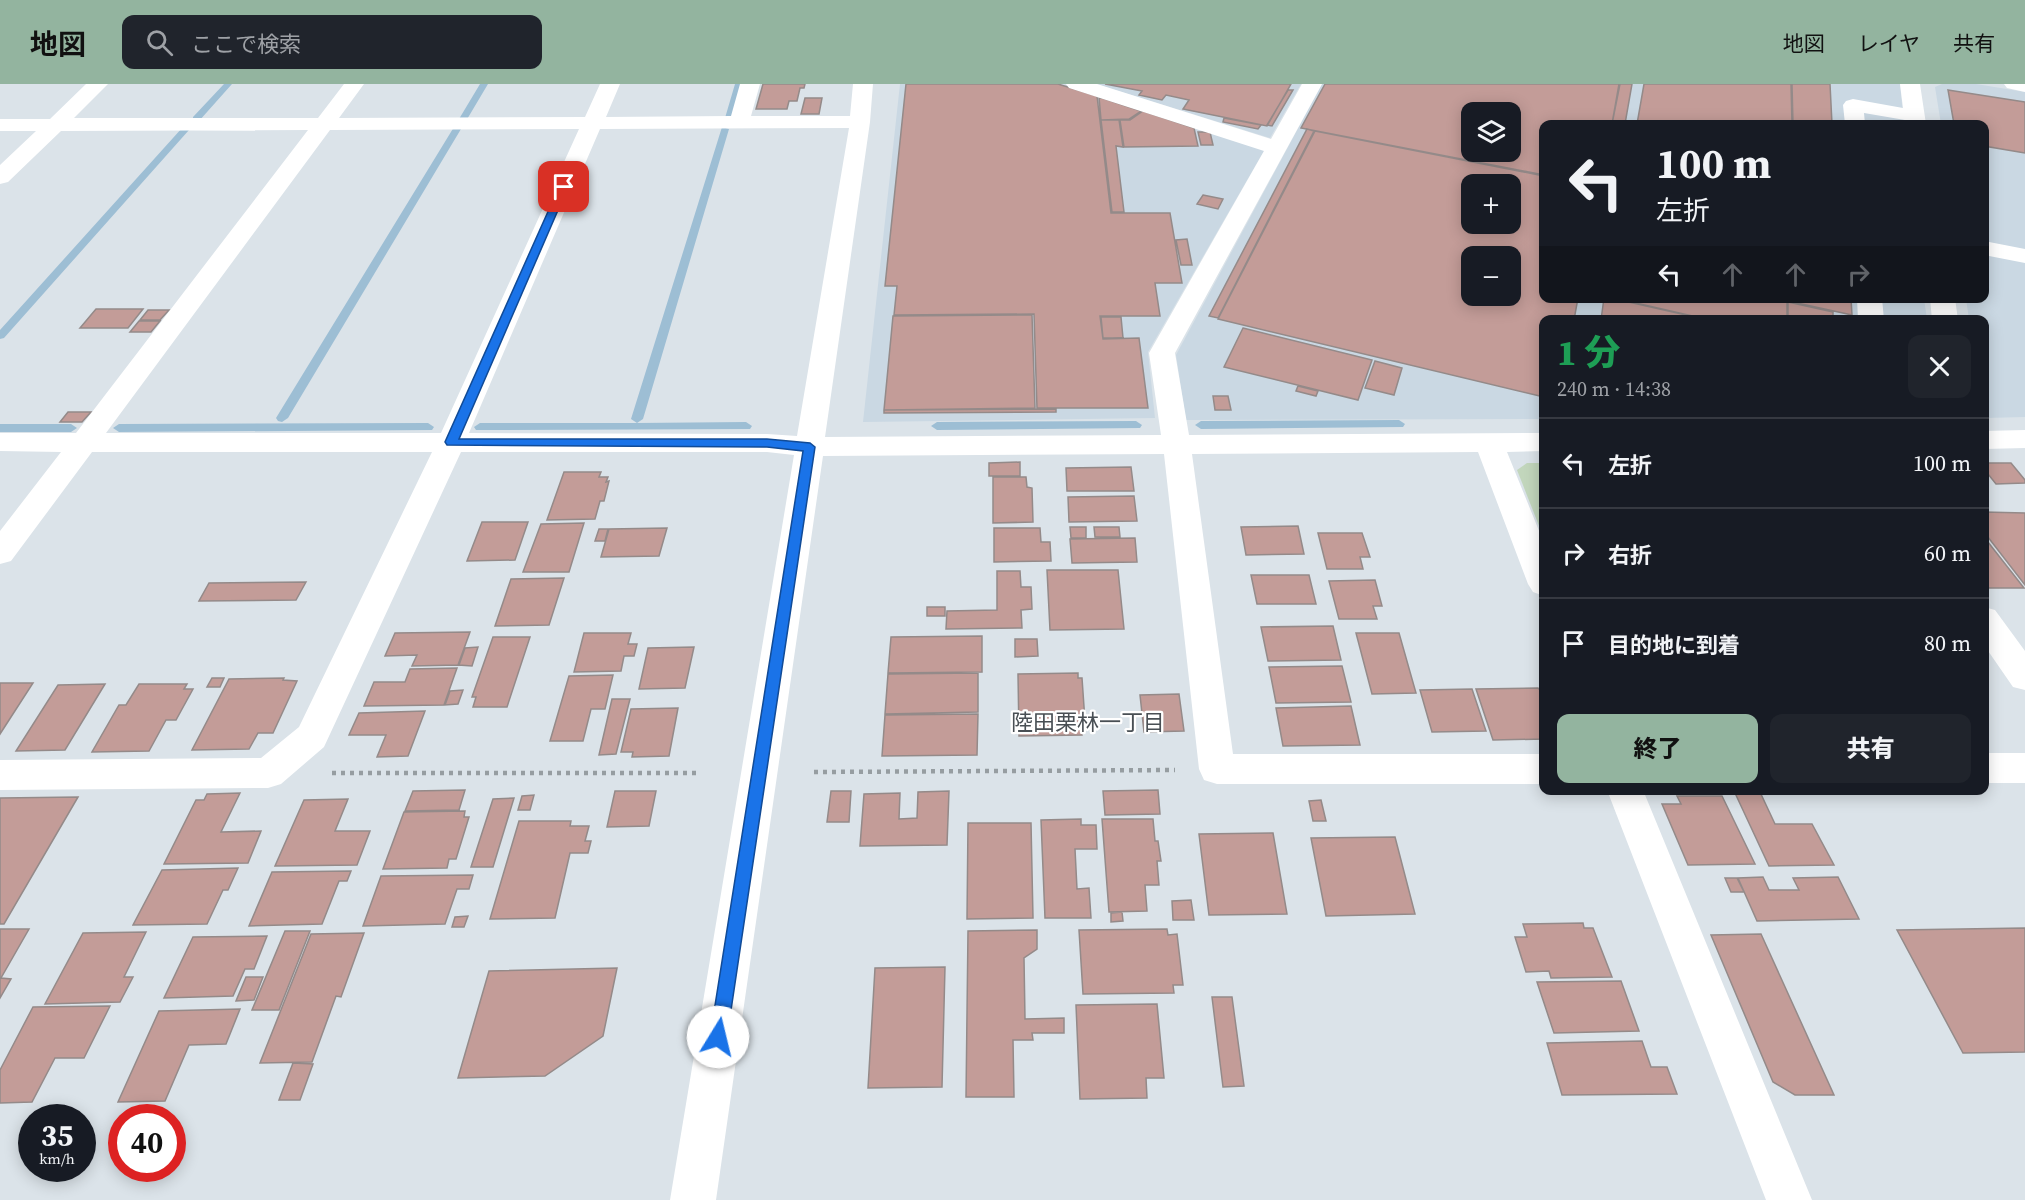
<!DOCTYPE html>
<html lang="ja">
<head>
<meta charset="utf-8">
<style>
	:root { --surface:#171b24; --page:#20242c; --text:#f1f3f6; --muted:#9ea1a6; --line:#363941; --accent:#93b49f }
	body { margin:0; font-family:"Source Serif 4","Noto Sans JP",serif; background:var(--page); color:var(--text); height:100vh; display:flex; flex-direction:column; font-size:22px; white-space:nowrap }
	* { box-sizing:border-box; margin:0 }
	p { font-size:20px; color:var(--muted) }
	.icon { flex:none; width:33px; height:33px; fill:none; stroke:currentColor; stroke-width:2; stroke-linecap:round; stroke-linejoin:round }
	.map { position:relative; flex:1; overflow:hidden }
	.panel { position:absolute; left:1539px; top:231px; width:450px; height:480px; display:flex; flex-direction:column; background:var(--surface); border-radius:12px; box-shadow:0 3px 15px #0003 }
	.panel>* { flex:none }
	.guide { position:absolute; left:1539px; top:36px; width:450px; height:183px; border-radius:12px; box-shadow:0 3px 15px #0003; background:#171b24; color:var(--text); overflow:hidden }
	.buttons { position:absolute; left:1461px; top:18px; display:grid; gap:12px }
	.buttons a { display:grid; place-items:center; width:60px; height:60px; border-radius:12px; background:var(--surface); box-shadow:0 3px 15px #0003; font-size:30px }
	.speed { position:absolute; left:18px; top:1020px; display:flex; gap:12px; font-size:30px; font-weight:700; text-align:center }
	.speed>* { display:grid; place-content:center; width:78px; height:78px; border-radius:50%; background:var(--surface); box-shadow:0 3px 15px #0003; line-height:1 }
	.speed small { font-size:15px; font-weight:400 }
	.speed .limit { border:9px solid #d22; background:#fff; color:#111 }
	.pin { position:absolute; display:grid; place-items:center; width:51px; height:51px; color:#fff; margin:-26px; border-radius:12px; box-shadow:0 3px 9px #0006 }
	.me { position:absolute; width:66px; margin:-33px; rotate:9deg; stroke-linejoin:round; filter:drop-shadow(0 0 4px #0008) }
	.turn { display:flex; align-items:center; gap:21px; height:126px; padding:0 18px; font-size:27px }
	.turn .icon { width:78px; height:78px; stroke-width:2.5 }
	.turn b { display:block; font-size:42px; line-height:51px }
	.lanes { display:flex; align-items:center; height:57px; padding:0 18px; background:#0003; justify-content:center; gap:30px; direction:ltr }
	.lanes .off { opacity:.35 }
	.round { display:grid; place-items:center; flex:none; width:63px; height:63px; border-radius:12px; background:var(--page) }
	.overview { display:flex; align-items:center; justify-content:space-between; height:102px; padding:0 18px }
	h1 { font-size:36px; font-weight:800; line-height:45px; color:#1e9e55 }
	.primary-button { display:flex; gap:12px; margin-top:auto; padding:12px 18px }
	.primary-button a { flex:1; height:69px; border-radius:12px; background:var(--accent); color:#111; font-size:24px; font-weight:800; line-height:69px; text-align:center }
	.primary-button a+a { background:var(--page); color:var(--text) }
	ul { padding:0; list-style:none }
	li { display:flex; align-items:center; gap:18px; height:90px; padding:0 18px; border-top:2px solid var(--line) }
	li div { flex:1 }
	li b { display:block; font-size:22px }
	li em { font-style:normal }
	header { display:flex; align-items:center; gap:36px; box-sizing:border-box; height:84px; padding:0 30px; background:var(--accent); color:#111 }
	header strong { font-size:28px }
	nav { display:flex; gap:33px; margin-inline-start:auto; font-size:21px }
	.search { width:420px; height:54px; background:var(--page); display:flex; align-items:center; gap:15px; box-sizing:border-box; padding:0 21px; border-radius:12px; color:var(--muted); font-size:22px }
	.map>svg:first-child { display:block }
</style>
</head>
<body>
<header>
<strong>地図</strong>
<div class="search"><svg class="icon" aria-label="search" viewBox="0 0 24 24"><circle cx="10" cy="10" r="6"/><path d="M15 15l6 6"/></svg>ここで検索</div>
<nav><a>地図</a><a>レイヤ</a><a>共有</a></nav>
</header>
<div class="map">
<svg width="2025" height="1116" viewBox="0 0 2025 1116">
	<rect width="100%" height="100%" fill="#dbe3e9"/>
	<!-- built -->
	<path fill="#cad8e3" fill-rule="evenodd" d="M900,0H1063L1265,65L1148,268L1155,334L863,338Z
		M1096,0H1301L1270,54Z
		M1322,0H1900L1904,40H1544V214L1924,215L1927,235L1544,236L1543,335L1186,336L1176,271ZM1472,28H1510V68H1472ZM1472,100H1510V140H1472ZM1472,172H1510V212H1472Z
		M1942,0H1976L2025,8V333L1985,334L1984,236L1969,235L1966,215L1984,214V40H1941L1935,3Z"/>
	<!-- green -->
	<path fill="#c2d6bc" d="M1527,379H1543V452L1517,386Z"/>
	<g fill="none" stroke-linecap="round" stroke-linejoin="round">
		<!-- stream -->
		<path fill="#9dbed4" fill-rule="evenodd" d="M224,0H232L199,37H193V33Z
			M480,0H488L466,37H460L459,35Z
			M735,0H743L733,34L729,37L725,34Z
			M454,43L461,45L288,334L282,338L278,337L276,334Z
			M722,43L729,45L643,335L637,339L746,338L752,342L750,345L476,346L474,343L480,339H637L631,335Z
			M182,44L189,46L4,254L0,255V246Z
			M1399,336L1405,340L1403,343L1201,345L1195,341L1201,337Z
			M1136,337L1142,341L1140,344L937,346L931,342L937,338Z
			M428,339L434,343L432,346L119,348L113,344L119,340Z
			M0,340H71L77,344L71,348H0Z"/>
	</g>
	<!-- building -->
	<path fill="#c39c98" stroke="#948a89" stroke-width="1.5" fill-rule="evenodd" d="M763,0H805L804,4H800L797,17H789L787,25H756Z
		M906,0H1058L1097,12L1111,129H1170L1182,199H1155L1160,232H1100L1103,255L1139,254L1148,324H1037L1034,230L894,231L897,202H885Z
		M1105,0H1291L1267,42L1183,25L1189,16L1166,11L1162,16L1139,11L1142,7Z
		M1325,0H1619L1612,40H1544V91L1301,44ZM1472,28H1510V68H1472Z
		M1620,0H1632L1625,40H1612Z
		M1644,0H1791L1792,40H1637Z
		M1792,0H1830L1832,40H1793Z
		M1288,6H1293L1272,42L1267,41Z
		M1948,6L2025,18V69L1984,62V40H1954Z
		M1099,13L1141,27L1129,35L1101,36Z
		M805,14H822L819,30H801Z
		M1143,27L1194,44L1198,62L1124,63L1120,36H1130Z
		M1224,34L1261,41L1258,45L1223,38Z
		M1101,36H1119L1123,63L1116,62L1124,128H1112Z
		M1307,45L1314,47L1218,234L1209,232Z
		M1315,47L1544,92V214H1578L1574,236H1544V313L1218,235ZM1472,100H1510V140H1472ZM1472,172H1510V212H1472Z
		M1198,48H1210L1213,61H1201Z
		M1203,111L1223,115L1218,125L1197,120Z
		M1187,155L1192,181H1181L1176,156Z
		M1604,214H1611L1708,236H1601Z
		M1614,214H1787V236H1710Z
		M1788,214H1851L1852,231L1788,217Z
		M1788,218L1833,228V236H1788Z
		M96,225H143L128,244H80Z
		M148,226H169L160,236H140Z
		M1032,231L1035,324L884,326L893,232Z
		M1101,233H1121L1123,254H1103Z
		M139,237H160L151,248H130Z
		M1243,244L1372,276L1358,316L1224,283Z
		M1375,277L1402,284L1394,311L1365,304Z
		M1298,302L1318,307L1316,312L1296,307Z
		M1213,312H1228L1231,326H1215Z
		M1056,325V328L884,329V326Z
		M68,328H91L82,338H60Z
		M1020,378V392H989V379Z
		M1984,379H2011L2025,396V399L1996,400L1984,385Z
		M1131,383L1134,407H1067L1066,384Z
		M564,388H601L599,393H608L606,398L609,397L604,417H600L595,435L547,436Z
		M993,393H1026L1027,403L1032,404L1033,438L993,439Z
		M1134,412L1137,437L1069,438L1068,413Z
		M1984,428L2025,429V501L1984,448Z
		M482,438H528L515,476L467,477Z
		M584,439L569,488H523L541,440Z
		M1298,442L1304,470L1246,471L1241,443Z
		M1070,443H1086V454H1071Z
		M1094,443H1119L1120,453H1095Z
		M667,444L659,472L601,473L609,445Z
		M994,444H1040L1041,458H1050L1051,477L994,478Z
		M599,445H608L605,457H595Z
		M1318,449H1362L1370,473H1360L1363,485H1327Z
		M1984,453L2024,504H1989L1984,498Z
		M1135,454L1137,478L1072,479L1070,455Z
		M1047,486H1118L1124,545L1050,546Z
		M997,487H1020L1021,503H1031L1032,525L1021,526L1022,544L946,545L947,527L997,526Z
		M1251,491H1309L1316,520H1257Z
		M564,494L549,541L495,542L511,495Z
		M1375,496L1382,522H1373L1377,535H1339L1329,497Z
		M306,498L296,516L199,517L209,499Z
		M927,523H945V532H927Z
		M1333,542L1341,576L1268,577L1261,543Z
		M470,548L458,581L412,582L417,571L385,572L395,549Z
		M584,549H631L628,560H637L634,572H624L621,587L574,588Z
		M1356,549H1399L1416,609L1372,610Z
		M982,552V588L888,589L891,553Z
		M493,553H530L507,623H473L476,613H472Z
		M1015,555H1037L1038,572L1015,573Z
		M478,563L472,582L459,581L465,564Z
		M694,563L685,604L639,605L648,564Z
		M1342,582L1351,618L1276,619L1269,583Z
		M457,584L444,621L364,622L374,598H405L410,585Z
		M978,589V628L885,630L888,590Z
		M1078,589V594H1082L1085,637L1081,636L1082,651L1019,652L1018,590Z
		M613,591L605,625H591L583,657H550L569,592Z
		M212,594H224L220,603H207Z
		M284,594L283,596L297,597L273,649H258L249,665L192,666L229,595Z
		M0,599H33L0,650Z
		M105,600L65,666L16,667L58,601Z
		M139,600H187L184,605H193L176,636H166L149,667L92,668L119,621H126Z
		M1538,604L1544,610V655L1493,656L1476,605Z
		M1472,605L1486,647L1432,648L1420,606Z
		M463,606L458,620L445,621L450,607Z
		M1179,610L1184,647L1144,648L1140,611Z
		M612,615H630L616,670L599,671Z
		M1351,622L1360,661L1283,662L1276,624Z
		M678,624L669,672L632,673L633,668H621L631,625Z
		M425,627L408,672L377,673L386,651H349L359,629Z
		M978,630L977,671L882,672L885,631Z
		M465,706L459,726L405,727L413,707Z
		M1158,706L1160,730L1105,731L1103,707Z
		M615,707H656L649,742L607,743Z
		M831,707H851L849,738H827Z
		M949,707L947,761L860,762L864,710L900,709L899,735L917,734L918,708Z
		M1760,708L1775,740H1812L1834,781L1769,782L1735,709Z
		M240,709L221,748L261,747L248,779L164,780L196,716H204L207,710Z
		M534,711L530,726H518L522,712Z
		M1677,712H1722L1755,780L1688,781L1662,720H1681Z
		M78,713L4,840H0V714Z
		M514,714L493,783H471L493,715Z
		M348,715L335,747H370L357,781L275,782L304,716Z
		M1321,716L1326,737H1313L1309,717Z
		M465,727L464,733H469L456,775H449L447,784L383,785L404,728Z
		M1081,735V741H1096L1097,765H1075L1077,805L1089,804L1091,834H1045L1041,736Z
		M1102,735H1153L1155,757H1158L1161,777H1157L1159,801H1145L1147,827L1109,828Z
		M519,737H571L570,742H589L585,757H591L588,769H570L555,834L490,835Z
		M968,739H1031L1033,834L967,835Z
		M1273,749L1287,830L1209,831L1199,750Z
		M1395,753L1415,830L1326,832L1311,754Z
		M238,784L228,806H223L207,840L133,841L162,786Z
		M351,787L347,797H339L322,840L249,842L272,788Z
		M473,791L469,805H457L445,840L363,842L381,792Z
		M1763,793L1769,806H1799L1793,794L1838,793L1859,835L1757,837L1738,794Z
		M1725,794H1737L1744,808H1731Z
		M1191,816L1194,836H1173L1172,817Z
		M1122,828L1123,837L1111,838V829Z
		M468,832L464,843H452L455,833Z
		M1583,839L1584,844H1593L1612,893L1551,894L1549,887L1526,888L1515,853H1527L1523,840Z
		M2025,844V968L1963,969L1897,846Z
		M0,845H29L1,894L11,895L0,914Z
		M1167,845L1168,851L1177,850L1183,901H1173L1174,909L1083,910L1079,846Z
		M1037,846V865L1024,874L1025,935L1064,934V949H1032L1033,956H1013L1014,1013H966L968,847Z
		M285,847H310L279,926H252Z
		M146,848L124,893H133L120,918L45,920L83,849Z
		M364,849L341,913L336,912L312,978L260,979L311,850Z
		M1761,850L1834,1011H1795L1773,998L1711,851Z
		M267,852L254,885H245L233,912L164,914L193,853Z
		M945,883L942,1003L868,1004L875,884Z
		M617,884L603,952L545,992L458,994L489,887Z
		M246,893H263L254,916L236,917Z
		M1621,897L1639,947L1554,949L1537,898Z
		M1212,913H1232L1244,1002L1223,1003Z
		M1157,920L1164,994H1146L1147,1014L1080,1015L1076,921Z
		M110,922L84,974H55L32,1018L0,1019V986L33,923Z
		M240,925L226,960L189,961L165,1017L118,1018L159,927Z
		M1642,957L1651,983H1667L1677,1010L1562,1011L1547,959Z
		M293,979L313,980L300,1016H279Z"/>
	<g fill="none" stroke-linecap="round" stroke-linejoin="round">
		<!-- path -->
		<path stroke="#969da1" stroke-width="4.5" stroke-dasharray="4 5" stroke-linecap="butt" d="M814,688L1175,686
			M332,689H698"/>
		<!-- minor -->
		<path fill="#fff" fill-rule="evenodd" d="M86,0H108L74,34H318L344,0H364L339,34L585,33L600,0H620L606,33L731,32L740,0H760L751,32H850L853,0H873L870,38L825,353L1161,351L1149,269L1264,67L1069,4L1066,0H1097L1271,55L1302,0H1322L1175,269L1189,351L1544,349V367L1507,368L1544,459V512L1533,508L1528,500L1478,368L1192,370L1233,670H1544V700H1217L1204,696L1199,685L1164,370L823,372L716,1116H670L794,371L767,368H461L324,663L281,700L268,704L0,706V676L261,674L299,643L432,368H92L11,477L0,480V447L61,368L0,367V349H76L308,46L61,47L8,98L0,100V81L36,47H0V35H50ZM849,44L797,352L767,350L469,349L600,45ZM579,45L441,349H106L330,46Z
			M1900,0H1920L1926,40H1906L1905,36L1864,29L1865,40H1845L1843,21L1846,17L1853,15L1903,24Z
			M2004,0H2025V8L2007,4Z
			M1984,157L2025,165V179L1984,171Z
			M1857,214H1882L1884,236H1858Z
			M1930,214H1955L1958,236H1932Z
			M2025,346V364L1984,365V347Z
			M1984,523L1995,526L2025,567V606L2013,603L1984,561Z
			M1984,669H2025V699H1984Z
			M1607,706H1643L1812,1116H1766Z"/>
	</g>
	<!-- route -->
	<path fill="#1a73e8" stroke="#114b97" stroke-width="1.5" d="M564,100L568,103L459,355H767L810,359L815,363L727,953L725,959L718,962L712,959L710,953L803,367L767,363L447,361L445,358L559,103Z"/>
	<g text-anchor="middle" stroke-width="4.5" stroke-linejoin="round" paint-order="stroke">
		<!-- neighbourhood labels -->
		<g font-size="22" fill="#494f54" stroke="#fff">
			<text x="1088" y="646">陸田栗林一丁目</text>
		</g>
	</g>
</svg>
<div class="buttons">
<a><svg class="icon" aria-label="layers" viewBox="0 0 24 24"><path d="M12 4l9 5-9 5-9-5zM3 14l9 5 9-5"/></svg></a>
<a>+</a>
<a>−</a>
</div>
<div class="speed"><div>35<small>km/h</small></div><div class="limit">40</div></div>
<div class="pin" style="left:564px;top:103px;background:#d93025"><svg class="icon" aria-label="arrive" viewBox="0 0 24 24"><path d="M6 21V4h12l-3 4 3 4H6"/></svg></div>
<svg class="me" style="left:718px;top:953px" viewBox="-20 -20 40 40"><circle r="19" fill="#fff"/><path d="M0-13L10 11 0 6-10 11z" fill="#1a73e8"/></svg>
<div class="guide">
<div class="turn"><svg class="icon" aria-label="left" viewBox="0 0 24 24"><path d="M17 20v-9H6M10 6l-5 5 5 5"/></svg><div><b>100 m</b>左折</div></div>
<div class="lanes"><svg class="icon" aria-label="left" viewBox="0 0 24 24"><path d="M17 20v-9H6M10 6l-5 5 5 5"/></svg><svg class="icon off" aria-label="ahead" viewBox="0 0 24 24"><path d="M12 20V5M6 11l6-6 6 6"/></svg><svg class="icon off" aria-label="ahead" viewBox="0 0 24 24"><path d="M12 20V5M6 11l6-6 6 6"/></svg><svg class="icon off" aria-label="right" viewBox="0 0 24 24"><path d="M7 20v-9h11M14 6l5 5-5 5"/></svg></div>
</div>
<section class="panel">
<div class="overview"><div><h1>1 分</h1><p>240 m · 14:38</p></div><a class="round"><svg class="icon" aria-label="close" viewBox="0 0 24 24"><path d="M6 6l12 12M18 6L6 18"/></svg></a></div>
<ul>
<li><svg class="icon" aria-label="left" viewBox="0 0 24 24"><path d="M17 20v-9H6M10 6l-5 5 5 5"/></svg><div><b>左折</b></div><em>100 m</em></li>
<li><svg class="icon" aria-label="right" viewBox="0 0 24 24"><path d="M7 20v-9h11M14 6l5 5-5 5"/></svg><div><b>右折</b></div><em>60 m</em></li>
<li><svg class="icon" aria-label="arrive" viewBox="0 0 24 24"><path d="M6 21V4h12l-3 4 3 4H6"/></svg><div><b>目的地に到着</b></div><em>80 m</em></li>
</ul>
<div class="primary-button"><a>終了</a><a>共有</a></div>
</section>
</div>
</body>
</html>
